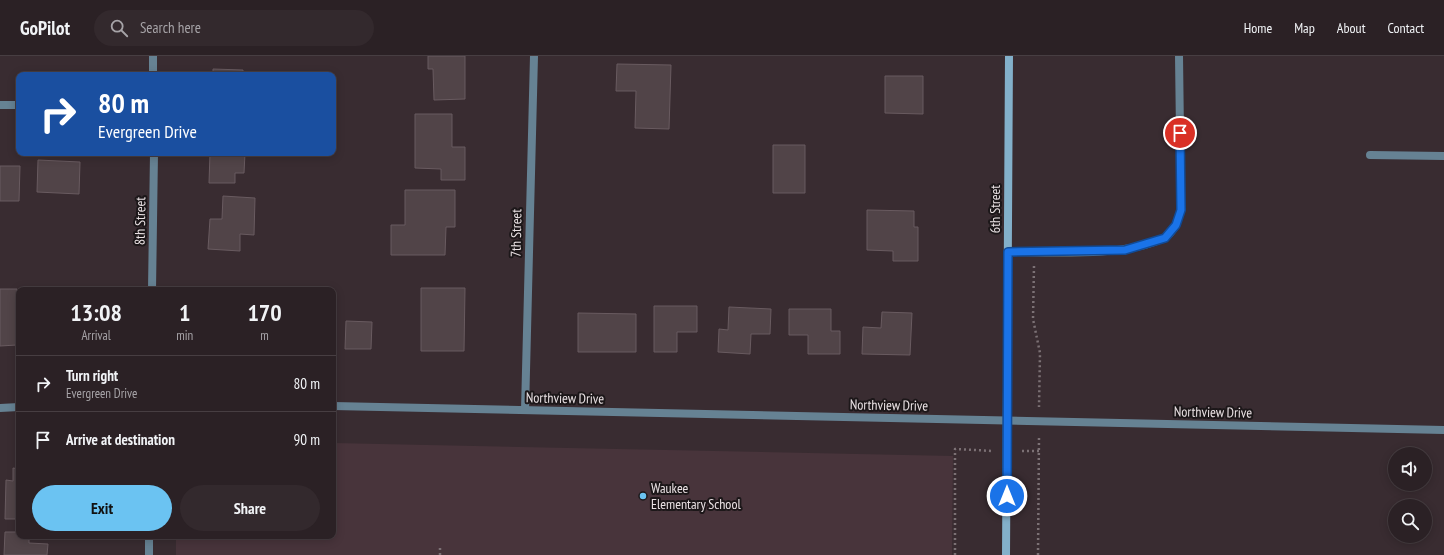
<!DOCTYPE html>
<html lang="en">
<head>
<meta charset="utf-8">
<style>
	:root { --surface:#2b2125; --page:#33292d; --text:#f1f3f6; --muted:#a6a3a7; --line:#473e42; --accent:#6bc3f2 }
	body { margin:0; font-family:"PT Sans Narrow",sans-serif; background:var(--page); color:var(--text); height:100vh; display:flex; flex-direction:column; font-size:15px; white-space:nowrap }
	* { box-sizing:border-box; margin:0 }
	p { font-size:13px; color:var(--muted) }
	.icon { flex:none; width:22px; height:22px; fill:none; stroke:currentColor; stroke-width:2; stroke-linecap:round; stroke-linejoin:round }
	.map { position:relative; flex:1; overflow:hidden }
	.side { position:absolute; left:16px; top:231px; width:320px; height:252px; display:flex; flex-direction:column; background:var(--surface); border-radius:8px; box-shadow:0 2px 10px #0003,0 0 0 1px var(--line) }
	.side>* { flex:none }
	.guide { position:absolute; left:16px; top:16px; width:320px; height:84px; border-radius:8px; box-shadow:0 2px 10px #0003,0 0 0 1px var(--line); background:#1a4fa0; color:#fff; overflow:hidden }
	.fabs { position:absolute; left:1388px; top:391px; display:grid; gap:8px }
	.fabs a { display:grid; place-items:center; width:44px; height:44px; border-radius:50%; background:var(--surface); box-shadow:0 2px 10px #0003,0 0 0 1px var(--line); font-size:20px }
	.pin { position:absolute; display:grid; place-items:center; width:34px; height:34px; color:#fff; margin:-17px; border:2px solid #fff; border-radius:50%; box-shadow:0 1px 4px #0007 }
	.me { position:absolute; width:44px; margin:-22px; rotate:0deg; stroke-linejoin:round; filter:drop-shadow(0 0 3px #0008) }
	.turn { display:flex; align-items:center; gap:14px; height:84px; padding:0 16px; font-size:18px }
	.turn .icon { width:52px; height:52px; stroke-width:2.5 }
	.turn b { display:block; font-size:28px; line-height:34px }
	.eta { display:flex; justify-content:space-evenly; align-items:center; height:68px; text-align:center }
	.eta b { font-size:24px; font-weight:700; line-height:28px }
	.cta { display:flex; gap:8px; margin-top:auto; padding:8px 16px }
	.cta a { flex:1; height:46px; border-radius:24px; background:var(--accent); color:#111; font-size:16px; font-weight:700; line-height:46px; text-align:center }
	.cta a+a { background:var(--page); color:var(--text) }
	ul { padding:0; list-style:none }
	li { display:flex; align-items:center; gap:12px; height:56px; padding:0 16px; border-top:1px solid var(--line) }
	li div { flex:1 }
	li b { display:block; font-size:15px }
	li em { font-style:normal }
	header { display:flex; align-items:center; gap:24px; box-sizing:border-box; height:56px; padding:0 20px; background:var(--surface); border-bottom:1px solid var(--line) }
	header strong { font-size:19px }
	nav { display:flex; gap:22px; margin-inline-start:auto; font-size:14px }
	.search { width:280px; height:36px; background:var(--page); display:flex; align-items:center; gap:10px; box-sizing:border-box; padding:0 14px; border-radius:22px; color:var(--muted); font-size:15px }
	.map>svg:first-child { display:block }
</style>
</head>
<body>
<header>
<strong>GoPilot</strong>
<div class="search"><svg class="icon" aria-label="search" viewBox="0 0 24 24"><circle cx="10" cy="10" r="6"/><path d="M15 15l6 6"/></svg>Search here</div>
<nav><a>Home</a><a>Map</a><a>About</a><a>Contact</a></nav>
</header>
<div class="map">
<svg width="1444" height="499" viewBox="0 0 1444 499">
	<rect width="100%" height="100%" fill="#392c31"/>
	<!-- built -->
	<path fill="#48343b" d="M333,387L953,400L952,499H176V480H333Z"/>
	<!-- building -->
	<path fill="#514448" stroke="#695b60" d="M428,0H465V43L434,44L433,13H428Z
		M617,8L671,9L669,73L635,72L636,35H616Z
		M213,13L243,14V19H213Z
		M885,20H923V58L885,57Z
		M415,58H452V91H465V124H441V113L415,112Z
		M773,89H805V137H773Z
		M210,97H245L244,117H235V127H209Z
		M38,104L80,106L79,138L37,136Z
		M0,110H20L19,145H0Z
		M405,134H455V171H446L445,199H391V169H405Z
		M223,140L255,142L254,179L240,178V195L208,193L210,163H222Z
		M867,154L914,155V171H918V205H893V195L867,194Z
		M421,232H465L464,295H421Z
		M0,233H17V289L0,290Z
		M654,250H697V276H677V296H654Z
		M729,251L771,253L770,278H751L750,298L718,296L719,273L728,274Z
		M789,253H831V275H840V298H808V279H789Z
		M882,256L912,257L910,299L862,298L863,271L881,272Z
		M578,257L636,258V296H578Z
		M346,265L372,266L371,293H345Z
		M13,412L19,413V463H5L6,424L13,425Z
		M5,476H19V480H29V487L48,488L47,499H4Z"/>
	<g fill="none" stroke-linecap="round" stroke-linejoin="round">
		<!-- path -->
		<path stroke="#7c7175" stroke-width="2.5" stroke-dasharray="2 3" stroke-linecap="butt" d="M1034,210L1033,263L1040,297L1039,351
			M1022,395H1039
			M440,499V489
			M955,499V393L993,395
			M1038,499L1039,380"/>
		<!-- minor -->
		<path stroke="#668293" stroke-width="8" d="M153,0V19
			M0,49H19
			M1370,99L1444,100
			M1008,196C1051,196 1126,201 1164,182C1174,177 1178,164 1181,154L1179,0
			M152,234L154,97
			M333,350L1444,374
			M0,352L19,351
			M525,354L534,0
			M149,499V480"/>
		<!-- secondary -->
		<path stroke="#83b0ca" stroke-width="8" d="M1006,499L1009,0"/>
	</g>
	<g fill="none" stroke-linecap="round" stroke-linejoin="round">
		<defs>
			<path id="route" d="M1007,440L1008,196L1125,194L1165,182L1176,169L1181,154L1180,77"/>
		</defs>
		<!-- route casing -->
		<use href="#route" stroke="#114b97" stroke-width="10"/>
		<!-- route -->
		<use href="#route" stroke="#1a73e8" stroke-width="7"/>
	</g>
	<!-- markers -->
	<circle fill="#6bc3f2" stroke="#1c1719" stroke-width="1.5" cx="643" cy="440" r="4"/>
	<g text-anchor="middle" stroke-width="4" stroke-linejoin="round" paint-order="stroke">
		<!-- street labels -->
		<g font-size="14" fill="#eae2e4" stroke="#1c1719">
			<text transform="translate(995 153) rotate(-90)" y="5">6th Street</text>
			<text transform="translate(140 165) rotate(-89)" y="5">8th Street</text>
			<text transform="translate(516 177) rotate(-89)" y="5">7th Street</text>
			<text transform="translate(565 342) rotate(1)" y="5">Northview Drive</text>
			<text transform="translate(889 349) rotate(1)" y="5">Northview Drive</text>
			<text transform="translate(1213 356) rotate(1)" y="5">Northview Drive</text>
		</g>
		<!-- poi labels -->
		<g font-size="14" fill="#eae2e4" stroke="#1c1719" text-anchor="start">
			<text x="651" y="437">Waukee<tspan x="651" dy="16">Elementary School</tspan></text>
		</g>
	</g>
</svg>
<div class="fabs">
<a><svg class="icon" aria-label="sound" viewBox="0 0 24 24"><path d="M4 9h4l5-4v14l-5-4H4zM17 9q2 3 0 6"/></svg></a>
<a><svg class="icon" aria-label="search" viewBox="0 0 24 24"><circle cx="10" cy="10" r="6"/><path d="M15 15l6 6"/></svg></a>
</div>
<div class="pin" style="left:1180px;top:77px;background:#d93025"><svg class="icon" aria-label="arrive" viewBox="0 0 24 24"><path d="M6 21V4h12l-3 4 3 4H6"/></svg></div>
<svg class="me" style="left:1007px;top:440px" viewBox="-20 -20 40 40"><circle r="17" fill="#1a73e8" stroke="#fff" stroke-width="3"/><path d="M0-11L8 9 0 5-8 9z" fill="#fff"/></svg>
<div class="guide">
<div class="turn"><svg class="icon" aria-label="right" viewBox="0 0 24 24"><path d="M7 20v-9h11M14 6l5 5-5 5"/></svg><div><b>80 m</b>Evergreen Drive</div></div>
</div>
<section class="side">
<div class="eta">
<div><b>13:08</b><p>Arrival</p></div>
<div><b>1</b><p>min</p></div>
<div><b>170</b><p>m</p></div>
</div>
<ul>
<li><svg class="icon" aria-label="right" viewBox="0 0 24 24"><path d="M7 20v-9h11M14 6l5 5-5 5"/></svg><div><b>Turn right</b><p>Evergreen Drive</p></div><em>80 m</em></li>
<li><svg class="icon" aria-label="arrive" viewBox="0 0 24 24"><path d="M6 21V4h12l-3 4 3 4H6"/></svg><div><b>Arrive at destination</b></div><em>90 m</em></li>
</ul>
<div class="cta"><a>Exit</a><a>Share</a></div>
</section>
</div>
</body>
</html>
